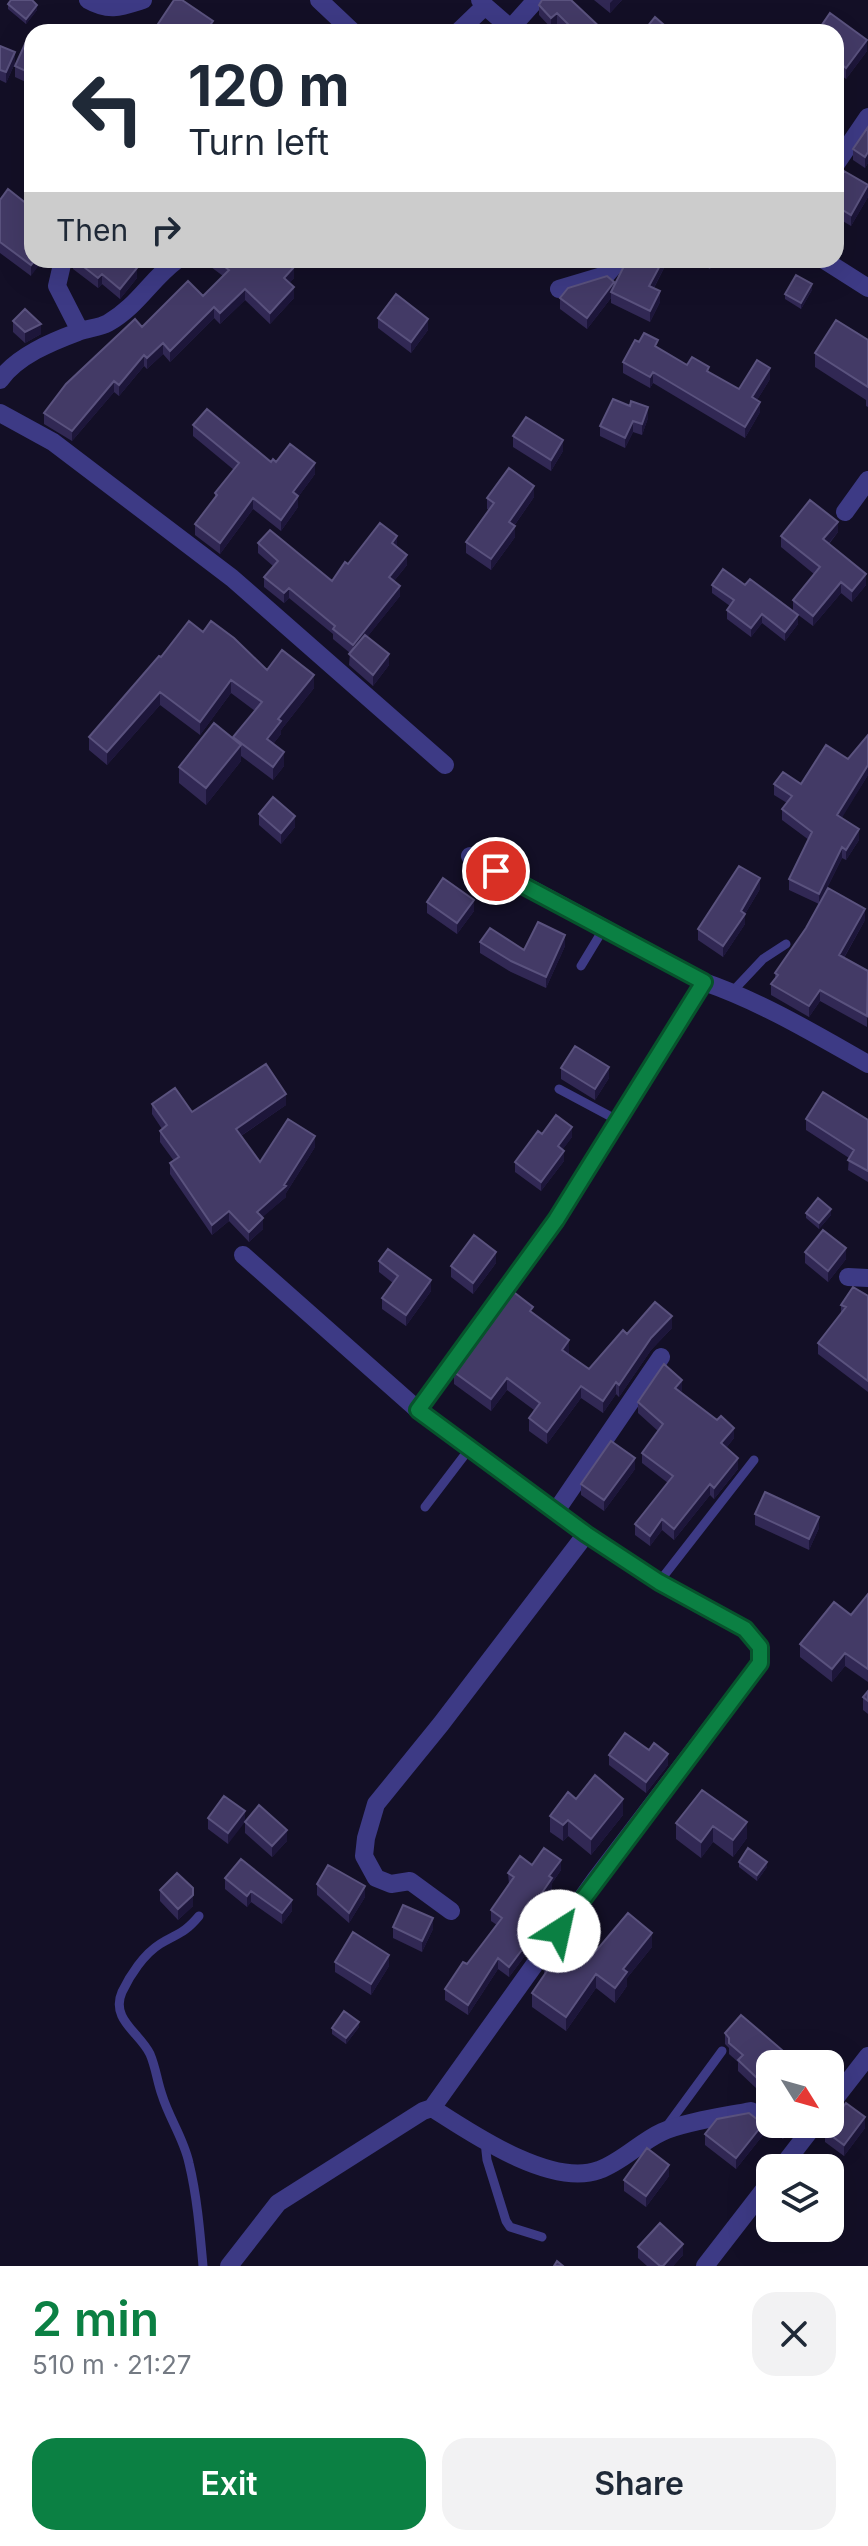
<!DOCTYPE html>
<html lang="en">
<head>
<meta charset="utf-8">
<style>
	:root { --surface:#fff; --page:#f2f2f3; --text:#1f2937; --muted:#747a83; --accent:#0b8043 }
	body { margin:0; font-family:Inter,sans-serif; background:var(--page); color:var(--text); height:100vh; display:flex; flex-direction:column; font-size:30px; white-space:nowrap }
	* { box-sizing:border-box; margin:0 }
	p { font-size:26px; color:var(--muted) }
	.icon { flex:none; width:44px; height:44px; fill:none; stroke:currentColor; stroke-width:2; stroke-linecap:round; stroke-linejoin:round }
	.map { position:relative; height:2266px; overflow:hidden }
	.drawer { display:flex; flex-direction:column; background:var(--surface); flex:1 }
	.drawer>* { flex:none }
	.guide { position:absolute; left:24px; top:24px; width:820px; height:244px; border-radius:24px; box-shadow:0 8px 32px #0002; background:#fff; color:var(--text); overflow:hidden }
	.needle { width:52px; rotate:127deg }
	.buttons { position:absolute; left:756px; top:2050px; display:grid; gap:16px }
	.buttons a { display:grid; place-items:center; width:88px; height:88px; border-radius:16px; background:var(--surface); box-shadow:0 8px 32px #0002; font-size:40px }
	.pin { position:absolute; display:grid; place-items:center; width:68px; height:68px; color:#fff; margin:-34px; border:4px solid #fff; border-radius:50%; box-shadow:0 2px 8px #0007 }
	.me { position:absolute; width:88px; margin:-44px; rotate:35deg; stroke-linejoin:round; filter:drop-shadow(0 0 6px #0008) }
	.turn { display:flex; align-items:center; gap:28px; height:168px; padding:0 32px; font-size:36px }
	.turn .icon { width:104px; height:104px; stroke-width:2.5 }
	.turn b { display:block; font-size:56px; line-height:68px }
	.then { display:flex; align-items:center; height:76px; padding:0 32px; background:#0003; gap:16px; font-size:30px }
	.round { display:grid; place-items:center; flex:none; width:84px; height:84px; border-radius:24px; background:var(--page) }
	.headline { display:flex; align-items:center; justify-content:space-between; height:136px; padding:0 32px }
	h1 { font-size:48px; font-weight:600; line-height:60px; color:var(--accent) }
	.button { display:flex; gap:16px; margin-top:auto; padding:16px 32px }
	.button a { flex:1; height:92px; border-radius:24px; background:var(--accent); color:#fff; font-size:32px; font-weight:600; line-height:92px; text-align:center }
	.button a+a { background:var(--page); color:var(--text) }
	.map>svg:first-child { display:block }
</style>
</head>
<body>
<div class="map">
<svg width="868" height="2266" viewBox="0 0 868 2266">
	<rect width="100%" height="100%" fill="#130f26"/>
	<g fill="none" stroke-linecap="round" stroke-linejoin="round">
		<!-- service -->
		<path stroke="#3d3a85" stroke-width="9" d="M581,966L604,928
			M732,992L763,959L786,944
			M559,1089L619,1121
			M425,1507L470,1448
			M659,1582L754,1460
			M199,1916C184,1934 178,1933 160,1944C144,1954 130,1975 122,1992C110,2019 140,2033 150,2054C156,2068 157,2081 162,2095C169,2118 184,2139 189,2163C197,2196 200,2232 203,2266
			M667,2126L722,2051
			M485,2142L487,2160L506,2221L510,2227L542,2237"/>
		<!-- minor -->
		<path stroke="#3d3a85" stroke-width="18" d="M88,0C109,12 121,7 143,0
			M319,0L353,32
			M485,6L515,32
			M510,29L536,0
			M458,32L485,6L480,0
			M836,164L868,117
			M63,260L57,286L80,331
			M824,260L868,288
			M559,289L606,275L619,260
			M0,380C17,356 51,342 78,332C88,328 99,328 108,323C138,306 151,279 177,260
			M0,413L53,442L232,578L445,765
			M845,512L868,480
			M470,856L704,982C762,1002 815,1034 868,1064
			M243,1255L418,1410
			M848,1277L868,1278
			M556,1511L661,1357
			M451,1911L410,1881L391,1884L376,1878L364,1856L366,1838L376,1804L441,1724L586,1534
			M830,2105L868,2056
			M432,2108C471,2133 551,2188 599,2170C622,2162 640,2142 662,2132C683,2122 726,2116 751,2111
			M781,2168L815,2124
			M229,2266L278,2203L423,2111L432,2108L595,1880L760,1663V1647L745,1629L659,1582L586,1534L418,1410L556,1220L704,982
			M705,2266L770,2182"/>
	</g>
	<!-- wall -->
	<path fill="#312854" d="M594,0H622L610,13Z
		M8,4L37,10L26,24L8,9Z
		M539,5L605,32H565L557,24L551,28L539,15Z
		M158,24L213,31L212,32H158Z
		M836,32L867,51L846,79L836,71Z
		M0,46L15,63L6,83L0,80Z
		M32,48V85L15,77V66Z
		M868,127V163L865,168L853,160V149Z
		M868,185V197L851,226L836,217V186Z
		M0,200L32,208L31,276L0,253Z
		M73,260H126L137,278L120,299L102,284L98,288L73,269Z
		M211,260H255L294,278L289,283L294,298L270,324L245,300L220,324L214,318L170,362L163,354L147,369L144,366L119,396L114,392L72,441L44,424V413L142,327L203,296L223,276L211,267Z
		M308,260H322L315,267Z
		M627,260H668L654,288L660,302L650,322L611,303V298L587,329L560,309V298L614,284Z
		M693,260H715L710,269Z
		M812,290L801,309L785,299V294Z
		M378,318L428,330L411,353L378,328Z
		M13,321L41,334L25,343L13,332Z
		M868,340V407L866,406V400L815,367V353Z
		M639,342L658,348L687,365L709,372L739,389L770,379L757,400L760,412L745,438L653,383L650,388L623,373V362Z
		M648,418L642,435L633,432L625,448L600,436V426Z
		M193,425L271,462H276L315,474L298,497V507L281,531L253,509L220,554L195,535V524L215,499V493L234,470L193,436Z
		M513,436L563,451L551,471L513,447Z
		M534,497L514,526L515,537L491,570L466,553V542L489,510L487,509V498Z
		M838,532L829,544L866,585L852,602L841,593L813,626L793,611V600L814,574L781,547V536Z
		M258,543L332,581L348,564L397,546L407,565L394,581L400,596L367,637L389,665L373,686L349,665L350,653L333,639V634L289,598L284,603L264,587V577L273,566L258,553Z
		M712,585L798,624L785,641L762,623L751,637L727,619V610L730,606L712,593Z
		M203,632L267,670L314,688L281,730V734L273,744L284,766L273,780L241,756V761L206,805L179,783V767L233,739V737L255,711L231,693L200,735L160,705L107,765L89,750V737L161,657Z
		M868,775L841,818L859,840L846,860L842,858L819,904L789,890V879L809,840L782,820V809L787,803L774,795V784H801Z
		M259,814L295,827L281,844L259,825Z
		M760,889L745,914V924L723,957L698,940V929Z
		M427,902L474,911L457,934L427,913Z
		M865,920L844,958L868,971L867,1027L820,1001L809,1017L771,995V984L775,979V973Z
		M480,942L524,950L565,946L546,988L511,972L480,953Z
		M561,1068L609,1078L595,1100L561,1079Z
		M152,1104L192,1112L286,1105L241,1136L260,1162L315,1147L286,1193V1197L262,1217L263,1229L249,1242L229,1221L212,1235L170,1174V1163L174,1161L160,1142V1131L162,1129L152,1114Z
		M806,1119L868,1120V1182L848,1170L849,1158L806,1130Z
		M542,1134L572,1137L562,1150L564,1161L541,1191L515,1172V1162Z
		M806,1213L831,1215L819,1229L806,1218Z
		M805,1252L846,1259L828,1282L805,1263Z
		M379,1261L431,1291L406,1326L382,1309V1298L393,1283L379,1272Z
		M496,1263L473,1294L451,1277V1266Z
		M868,1296V1392L818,1354V1343L841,1313V1305Z
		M533,1314L569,1352L568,1354L589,1369L627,1334L672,1328L651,1350L619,1397L616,1394L603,1413L581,1398L547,1444L529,1431V1418L534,1410L507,1390L491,1411L454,1384V1372L484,1332V1327Z
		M682,1391L680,1392L734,1438L726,1448L738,1469L714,1499L710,1495L674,1540L662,1530L650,1546L635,1535V1524L668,1483L642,1463V1453L658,1431L638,1413V1402Z
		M635,1469L604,1511L581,1495V1484Z
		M755,1514L819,1528L809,1550L755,1525Z
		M868,1594V1682L845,1666L832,1682L800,1657V1644L851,1615Z
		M868,1691V1714L863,1710V1697Z
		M609,1755L668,1765L646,1793L609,1765Z
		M702,1790L747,1838L733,1857L713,1842L701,1858L676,1839V1823Z
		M576,1799L623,1815L591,1855L568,1836L563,1841L550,1832V1816Z
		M245,1811L228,1844L208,1829V1818Z
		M245,1822L287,1841L272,1857L245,1833Z
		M739,1862L767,1867L757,1881L739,1867Z
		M532,1865L561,1870L552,1883V1889L541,1905V1912L522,1939L527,1953L509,1977L498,1969L468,2015L445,2000V1989L467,1964L497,1925L491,1921V1910L509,1884L508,1873Z
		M225,1878L292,1911L282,1924L251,1902L247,1907L225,1889Z
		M317,1884L365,1897L349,1923L317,1895Z
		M160,1890L193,1906L178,1920L160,1901Z
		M393,1927L433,1929L422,1952L393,1938Z
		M652,1947L627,1978V1986L615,2003L596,1988L566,2031L532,2007V1993L544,1975V1960L596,1951Z
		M335,1962L389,1966L371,1995L335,1972Z
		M359,2027L346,2044L332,2034V2028Z
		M725,2033L782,2061L770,2064V2074L757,2089L738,2071V2062L729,2054V2048L725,2044Z
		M770,2109V2124H796L783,2139L766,2125V2114Z
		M865,2128L844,2156L825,2142V2131Z
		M705,2134L763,2135L736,2169L705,2145Z
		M669,2176L646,2207L624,2191V2180Z
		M638,2247L683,2255L673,2266H647L638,2258Z"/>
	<!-- shaded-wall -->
	<path fill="#1d163a" d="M613,0H622L610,13V3Z
		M37,5V10L26,24V19Z
		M557,13V24L551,28V18Z
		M213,21V31L212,32H205Z
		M867,40V51L846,79V68Z
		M15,52V63L6,83V72Z
		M868,152V163L865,168V157Z
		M868,186V197L851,226V215Z
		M35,260H43L31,276V265Z
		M315,260H322L315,267Z
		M663,260H668L649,297V286Z
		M294,267V278L284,289V278Z
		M137,268V278L120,299V289Z
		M102,274V284L98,288V278Z
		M614,282V293L611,292V298L587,329V318Z
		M812,284V290L801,309V303Z
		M294,287V298L270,324V313Z
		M245,289V300L220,324V313Z
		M660,291V302L650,322V311Z
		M214,307V318L170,362V351Z
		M428,319V330L411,353V342Z
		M41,324V334L25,343V332Z
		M163,343V354L147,369V358Z
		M144,355V366L119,396V385Z
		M770,368V379L752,408V397Z
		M653,372V383L650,388V377Z
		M114,381V392L72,441V431Z
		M760,402V412L745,438V427Z
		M648,407V418L642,435V424Z
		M633,421V432L625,448V438Z
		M563,440V451L551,471V460Z
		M315,463V474L298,497V507L281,531V520L293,492Z
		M534,486V497L509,533V522Z
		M253,498V509L220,554V543Z
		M838,522V532L823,550V539Z
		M515,526V537L491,570V559Z
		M397,536V546L392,553V543Z
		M407,555V565L389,587V577Z
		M866,574V585L852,602V591Z
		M841,582V593L813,626V616Z
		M400,586V596L353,655V645Z
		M289,588V598L284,603V593Z
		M762,614V623L751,637V628Z
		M798,615V624L785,641V632Z
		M389,654V665L373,686V675Z
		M314,675V688L281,730V734L267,752V739L278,719Z
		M231,680V693L200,735V722Z
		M160,692V705L107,765V752Z
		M241,745V761L206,805V788Z
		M284,752V766L273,780V767Z
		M868,765V775L837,826V815Z
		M295,816V827L281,844V833Z
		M859,829V840L846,860V850Z
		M842,847V858L819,904V894Z
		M760,878V889L745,914V924L723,957V946L741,911Z
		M474,900V911L457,934V923Z
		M865,909V920L839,966V955Z
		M565,935V946L546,988V977Z
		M820,990V1001L809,1017V1006Z
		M609,1067V1078L595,1100V1089Z
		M286,1094V1105L236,1139V1129Z
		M572,1127V1137L558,1156V1146Z
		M315,1136V1147L286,1193V1197L257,1222V1212L284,1185Z
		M564,1151V1161L541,1191V1182Z
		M831,1209V1215L819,1229V1223Z
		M229,1211V1221L212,1235V1225Z
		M263,1218V1229L249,1242V1232Z
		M846,1248V1259L828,1282V1271Z
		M496,1252V1263L473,1294V1283Z
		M431,1280V1291L406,1326V1315Z
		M672,1316V1328L651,1350L619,1397V1385L651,1338Z
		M569,1340V1352L562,1362V1350Z
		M507,1378V1390L491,1411V1399Z
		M682,1380V1391L675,1398V1388Z
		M616,1382V1394L603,1413V1401Z
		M581,1386V1398L547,1444V1432Z
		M734,1428V1438L721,1454V1443Z
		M635,1458V1469L604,1511V1500Z
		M738,1458V1469L714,1499V1488Z
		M710,1484V1495L674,1540V1529Z
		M819,1517V1528L809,1550V1539Z
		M662,1519V1530L650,1546V1536Z
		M845,1653V1666L832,1682V1669Z
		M668,1754V1765L646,1793V1782Z
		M623,1799V1815L591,1855V1839Z
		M245,1811V1822L228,1844V1833Z
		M568,1820V1836L563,1841V1825Z
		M747,1822V1838L733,1857V1840Z
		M713,1826V1842L701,1858V1842Z
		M287,1830V1841L272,1857V1846Z
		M561,1860V1870L552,1883V1889L541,1905V1912L517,1946V1935L549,1876Z
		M767,1862V1867L757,1881V1875Z
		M365,1886V1897L349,1923V1913Z
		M251,1891V1902L247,1907V1896Z
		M193,1895V1906L178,1920V1909Z
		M292,1900V1911L282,1924V1913Z
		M433,1918V1929L422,1952V1941Z
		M652,1933V1947L627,1978V1986L615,2003V1988L623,1969Z
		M527,1943V1953L509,1977V1967Z
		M389,1955V1966L371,1995V1984Z
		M498,1958V1969L468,2015V2005Z
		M596,1974V1988L566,2031V2017Z
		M359,2022V2027L346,2044V2038Z
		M782,2050V2061L779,2064H770V2074L757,2089V2078Z
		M865,2117V2128L844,2156V2145Z
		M763,2124V2135L736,2169V2158Z
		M787,2124H796L783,2139V2128Z
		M669,2165V2176L646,2207V2196Z
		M683,2244V2255L673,2266H663Z"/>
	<!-- building -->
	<path fill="#433a66" stroke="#5a527e" stroke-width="2" d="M11,0H32L37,5L26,19L8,4Z
		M174,0H182L213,21L205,32H169L158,24Z
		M542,0H571L605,32H576L557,13L551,18L539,5Z
		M830,13L867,40L846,68L836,60V32H817Z
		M655,17L671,31L670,32H643Z
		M25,44L32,48V74L15,66Z
		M0,46L15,52L6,72L0,70Z
		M868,127V152L865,157L853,149Z
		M844,171L868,185L851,215L836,206V186Z
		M8,189L32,208V260H35L31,265L0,242V200Z
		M75,260H126L137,268L120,289L102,274L98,278Z
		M216,260H255L257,261L258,260H286L294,267L284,278L294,287L270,313L245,289L220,313L214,307L170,351L163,343L147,358L144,355L119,385L114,381L72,431L44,413L66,384L135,319L142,327L188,281L203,296L229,270Z
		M627,260H663L649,286L660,291L650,311L611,292Z
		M796,275L812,284L801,303L785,294Z
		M607,276L614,282L587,318L560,298L568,288Z
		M396,294L428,319L411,342L378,318Z
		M25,309L41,324L25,332L13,321Z
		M836,320L868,340V387L815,353Z
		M644,333L658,340L655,346L687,365L692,357L709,367L707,371L739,389L757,360L770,368L752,397L760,402L745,427L653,372L650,377L623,362L635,340L639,342Z
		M613,399L630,406L631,401L648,407L642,424L633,421L625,438L600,426Z
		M207,409L271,462L273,459L276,462L290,444L315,463L293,492L298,496L281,520L253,498L220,543L195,524L217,495L215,493L239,463L193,425Z
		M526,417L563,440L551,460L513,436Z
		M509,468L534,486L509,522L515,526L491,559L466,542L494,503L487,498Z
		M810,500L838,522L823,539L866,574L852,591L841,582L813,616L793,600L820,567L781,536Z
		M380,523L397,536L392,543L407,555L389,577L400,586L353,645L333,629L335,626L289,588L284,593L264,577L278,561L258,543L270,530L332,581L345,562L348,564Z
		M723,569L745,585L750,579L798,615L785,632L762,614L751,628L727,610L734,600L712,585Z
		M189,621L203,632L211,621L234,638L267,670L282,650L314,675L278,719L281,721L267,739L284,752L273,767L233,737L262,702L231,680L200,722L160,692L107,752L89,737L159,656L161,657Z
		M365,635L389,654L373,675L349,654Z
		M214,723L241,745L206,788L179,767Z
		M868,735V765L837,815L859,829L846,850L842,847L819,894L789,879L812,832L782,809L792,796L774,784L783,772L801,784L826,745L848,759Z
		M273,797L295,816L281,833L259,814Z
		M739,866L760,878L741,911L745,914L723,946L698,929Z
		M443,878L474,900L457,923L427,902Z
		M828,888L865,909L839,955L868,971L867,1016L820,990L809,1006L771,984L778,975L775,973L806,928Z
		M538,922L565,935L546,977L511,961L480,942L490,928L524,950Z
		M575,1046L609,1067L595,1089L561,1068Z
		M266,1064L286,1094L236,1129L260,1162L288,1119L315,1136L284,1185L286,1186L257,1212L263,1218L249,1232L229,1211L212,1225L170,1163L179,1157L160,1131L167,1125L152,1104L175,1088L192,1112Z
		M823,1092L868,1120V1171L848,1160L854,1150L806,1119Z
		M556,1115L572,1127L558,1146L564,1151L541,1182L515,1162L538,1131L542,1134Z
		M818,1198L831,1209L819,1223L806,1213Z
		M823,1230L846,1248L828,1271L805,1252Z
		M474,1235L496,1252L473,1283L451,1266Z
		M388,1249L431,1280L406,1315L382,1298L398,1276L379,1261Z
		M853,1287L868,1296V1381L818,1343L846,1307L841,1305Z
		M511,1290L533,1307L530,1311L569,1340L562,1350L589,1369L623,1330L627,1334L655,1302L672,1316L651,1338L619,1385L616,1382L603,1401L581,1386L547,1432L529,1418L540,1403L507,1378L491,1399L454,1372L487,1329L484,1327Z
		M664,1364L682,1380L675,1388L717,1420L721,1416L734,1428L721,1443L738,1458L714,1488L710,1484L674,1529L662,1519L650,1536L635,1524L673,1476L642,1453L663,1424L638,1402Z
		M611,1441L635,1458L604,1500L581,1484Z
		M765,1492L819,1517L809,1539L755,1514Z
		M868,1594V1669L845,1653L832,1669L800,1644L834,1602L851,1615Z
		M868,1691V1701L863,1697Z
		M625,1733L649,1750L654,1743L668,1754L646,1782L609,1755Z
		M595,1775L623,1799L591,1839L568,1820L563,1825L550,1816L568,1792L576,1799Z
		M702,1790L747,1822L733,1840L713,1826L701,1842L676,1823Z
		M224,1796L245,1811L228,1833L208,1818Z
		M259,1805L287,1830L272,1846L245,1822Z
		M544,1848L561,1860L549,1876L552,1878L537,1900L541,1902L517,1935L527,1943L509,1967L498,1958L468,2005L445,1989L463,1962L467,1964L502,1918L491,1910L514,1877L508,1873L520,1856L532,1865Z
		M748,1848L767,1862L757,1875L739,1862Z
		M241,1859L292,1900L282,1913L251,1891L247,1896L225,1878Z
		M328,1865L365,1886L349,1913L317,1884Z
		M177,1873L193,1888V1895L178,1909L160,1890Z
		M403,1905L433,1918L422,1941L393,1927Z
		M628,1913L652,1933L623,1969L627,1972L615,1988L596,1974L566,2017L532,1993L551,1965L544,1960L566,1930L596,1951Z
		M353,1932L389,1955L371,1984L335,1962Z
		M344,2011L359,2022L346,2038L332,2028Z
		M741,2015L782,2050L757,2078L738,2060L743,2055L729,2043V2038L725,2033Z
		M846,2103L865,2117L844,2145L825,2131Z
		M749,2113L763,2124L736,2158L705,2134L717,2119Z
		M647,2148L669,2165L646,2196L624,2180Z
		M660,2223L683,2244L663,2266H660L638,2247Z
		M557,2261L563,2266H554Z"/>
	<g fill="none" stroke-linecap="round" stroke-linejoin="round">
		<defs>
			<path id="route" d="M496,871L704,982L556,1220L418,1410L586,1534L659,1582L745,1629L760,1647V1663L559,1931"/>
		</defs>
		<!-- route casing -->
		<use href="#route" stroke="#07532c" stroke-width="20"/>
		<!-- route -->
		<use href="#route" stroke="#0b8043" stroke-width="14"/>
	</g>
</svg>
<div class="buttons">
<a><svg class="needle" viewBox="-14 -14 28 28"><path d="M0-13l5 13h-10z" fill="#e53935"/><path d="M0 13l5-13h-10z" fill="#747a83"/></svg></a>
<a><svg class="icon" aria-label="layers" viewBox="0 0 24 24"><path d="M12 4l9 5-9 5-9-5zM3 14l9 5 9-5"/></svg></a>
</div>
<div class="pin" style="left:496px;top:871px;background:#d93025"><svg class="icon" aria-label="arrive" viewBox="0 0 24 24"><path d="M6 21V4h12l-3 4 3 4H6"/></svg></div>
<svg class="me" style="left:559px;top:1931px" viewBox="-20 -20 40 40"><circle r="19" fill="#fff"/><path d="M0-13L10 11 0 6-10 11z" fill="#0b8043"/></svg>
<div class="guide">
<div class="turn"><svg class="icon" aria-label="left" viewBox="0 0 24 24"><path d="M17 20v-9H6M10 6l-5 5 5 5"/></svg><div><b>120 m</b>Turn left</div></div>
<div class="then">Then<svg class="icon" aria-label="right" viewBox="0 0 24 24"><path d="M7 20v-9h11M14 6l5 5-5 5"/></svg></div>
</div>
</div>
<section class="drawer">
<div class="headline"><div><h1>2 min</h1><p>510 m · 21:27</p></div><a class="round"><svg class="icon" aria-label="close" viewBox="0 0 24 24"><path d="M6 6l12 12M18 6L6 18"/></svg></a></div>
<div class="button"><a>Exit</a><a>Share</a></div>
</section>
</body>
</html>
